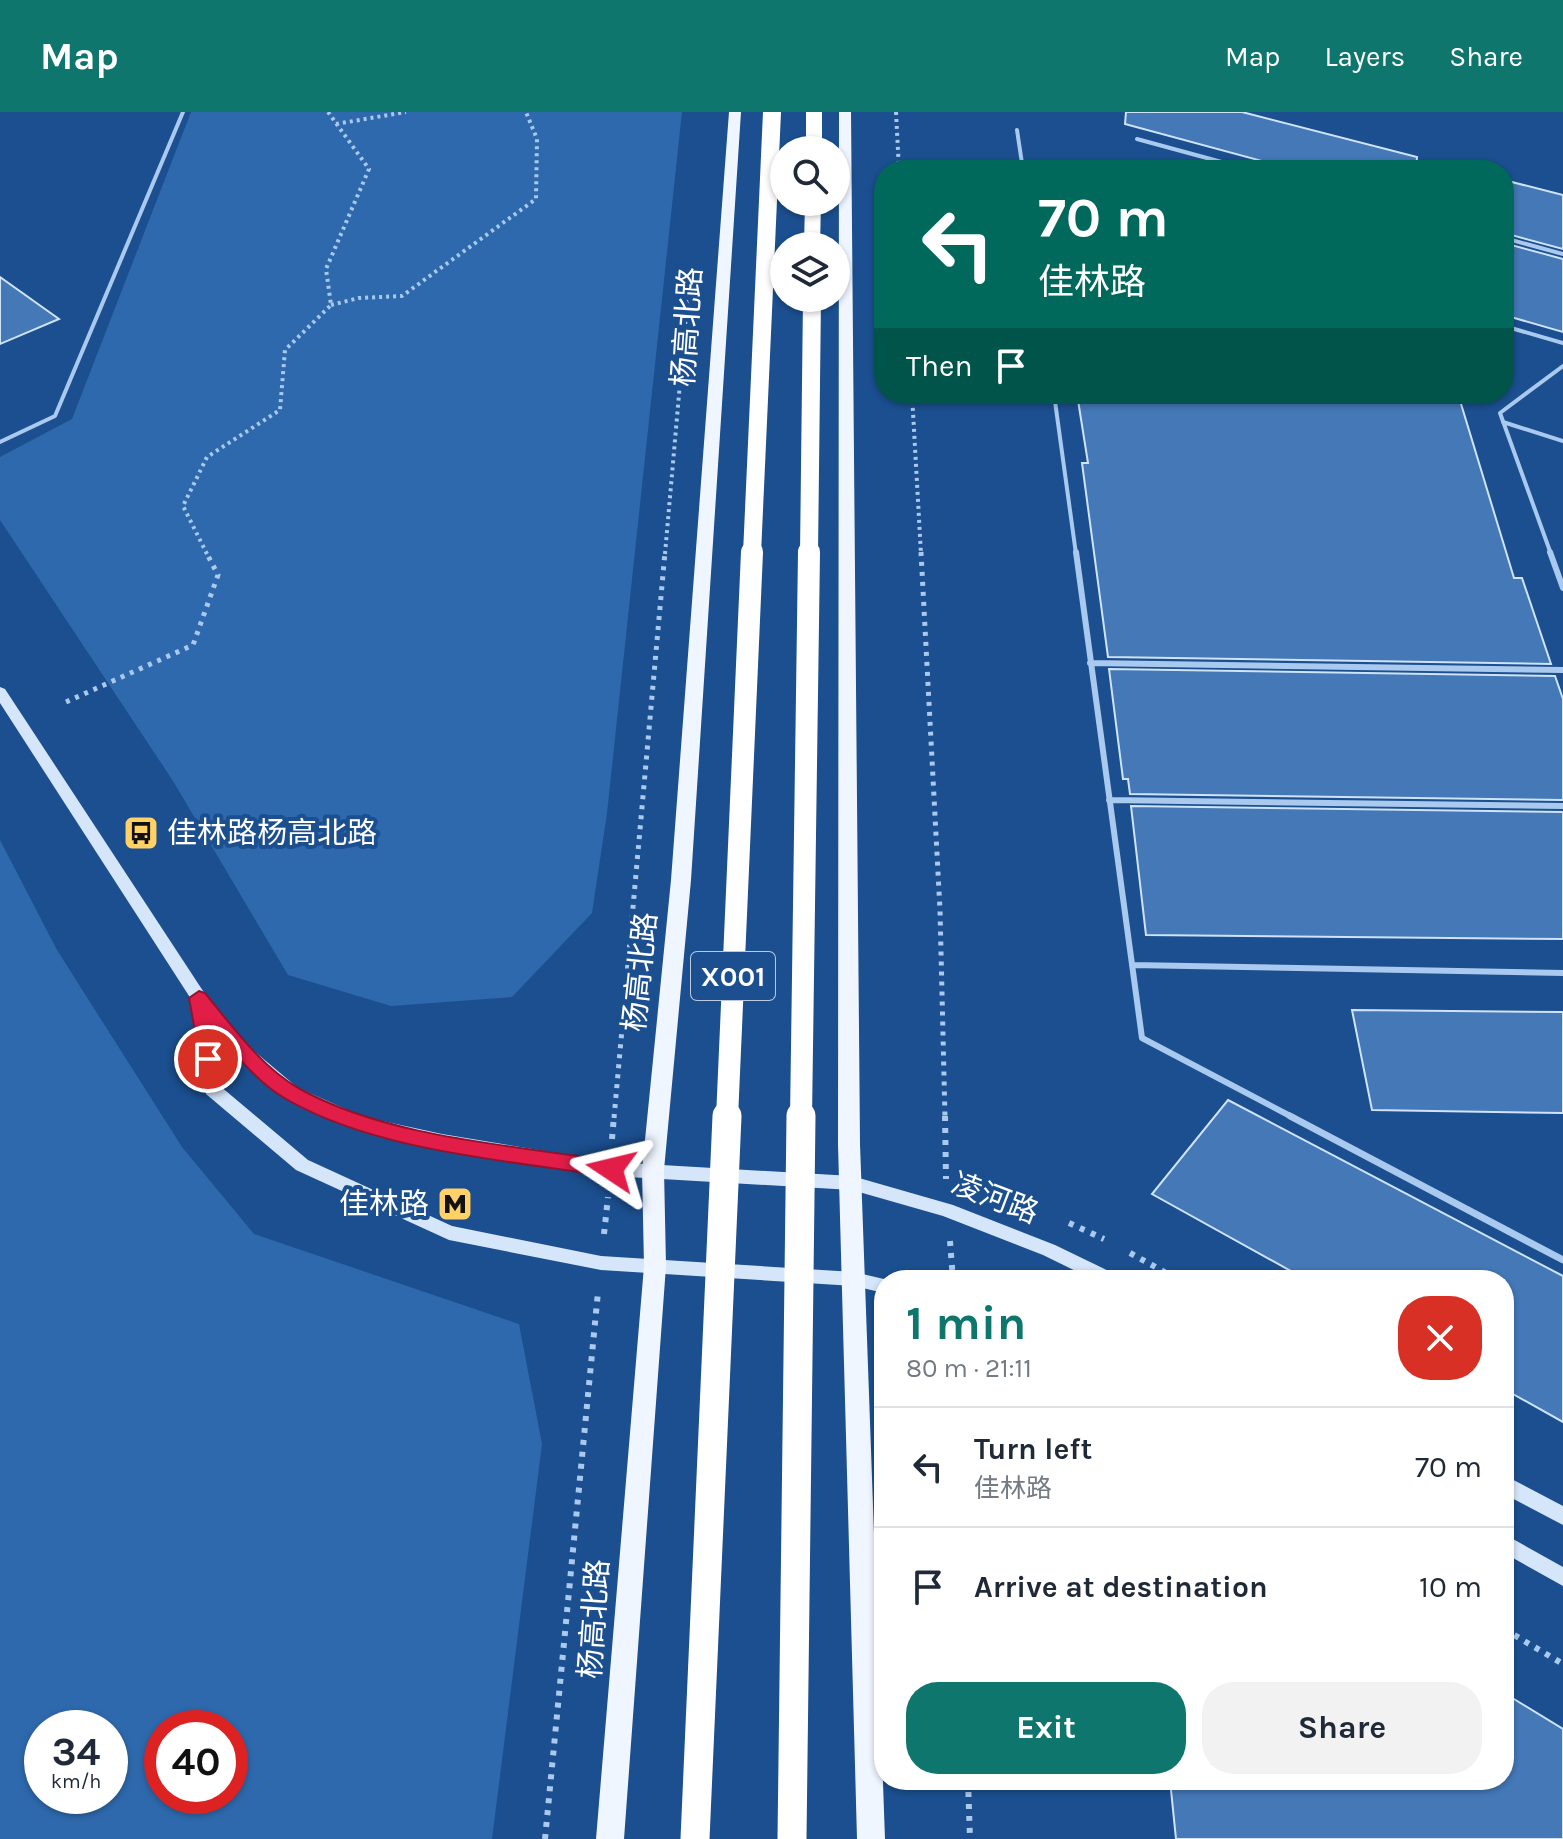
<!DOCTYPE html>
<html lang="en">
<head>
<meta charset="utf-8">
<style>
	:root { --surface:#fff; --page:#f2f2f3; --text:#1f2937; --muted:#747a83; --line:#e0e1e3; --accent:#0f766e }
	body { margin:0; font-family:Karla,"Noto Sans SC",sans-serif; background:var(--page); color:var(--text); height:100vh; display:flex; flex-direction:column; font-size:30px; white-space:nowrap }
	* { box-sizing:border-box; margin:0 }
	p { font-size:26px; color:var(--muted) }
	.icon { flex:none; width:44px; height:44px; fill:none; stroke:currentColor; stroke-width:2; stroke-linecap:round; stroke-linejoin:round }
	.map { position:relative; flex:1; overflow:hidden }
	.drawer { position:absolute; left:874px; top:1158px; width:640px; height:520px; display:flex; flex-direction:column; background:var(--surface); border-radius:32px; box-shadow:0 2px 6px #0004 }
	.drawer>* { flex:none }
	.guide { position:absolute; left:874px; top:48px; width:640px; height:244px; border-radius:32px; box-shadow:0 2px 6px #0004; background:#00695c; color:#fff; overflow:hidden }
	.tools { position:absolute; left:770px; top:24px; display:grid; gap:16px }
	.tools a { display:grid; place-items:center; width:80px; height:80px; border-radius:50%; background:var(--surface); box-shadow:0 2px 6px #0004; font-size:40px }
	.speed { position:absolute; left:24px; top:1598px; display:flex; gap:16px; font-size:40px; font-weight:700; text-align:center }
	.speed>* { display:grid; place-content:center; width:104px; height:104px; border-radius:50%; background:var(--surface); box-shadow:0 2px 6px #0004; line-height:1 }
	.speed small { font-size:20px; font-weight:400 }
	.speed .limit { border:12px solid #d22; background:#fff; color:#111 }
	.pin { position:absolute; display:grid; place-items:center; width:68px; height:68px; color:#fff; margin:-34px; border:4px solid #fff; border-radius:50%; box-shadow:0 2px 8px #0007 }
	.me { position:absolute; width:88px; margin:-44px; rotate:280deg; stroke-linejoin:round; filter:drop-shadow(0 0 6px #0008) }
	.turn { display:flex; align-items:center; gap:28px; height:168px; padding:0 32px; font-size:36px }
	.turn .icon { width:104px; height:104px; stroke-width:2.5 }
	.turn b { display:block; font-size:56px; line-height:68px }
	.then { display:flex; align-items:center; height:76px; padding:0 32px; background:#0003; gap:16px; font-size:30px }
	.round { display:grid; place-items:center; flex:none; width:84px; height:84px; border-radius:32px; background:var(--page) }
	.summary { display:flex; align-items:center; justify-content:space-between; height:136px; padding:0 32px }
	h1 { font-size:48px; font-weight:700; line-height:60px; color:var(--accent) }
	.cta { display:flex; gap:16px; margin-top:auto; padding:16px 32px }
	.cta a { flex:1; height:92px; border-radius:32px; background:var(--accent); color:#fff; font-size:32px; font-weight:700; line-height:92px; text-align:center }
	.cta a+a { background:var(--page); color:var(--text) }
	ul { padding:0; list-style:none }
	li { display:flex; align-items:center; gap:24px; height:120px; padding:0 32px; border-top:2px solid var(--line) }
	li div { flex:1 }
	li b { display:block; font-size:30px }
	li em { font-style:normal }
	header { display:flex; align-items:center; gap:48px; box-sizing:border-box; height:112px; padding:0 40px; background:var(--accent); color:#fff }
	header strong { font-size:38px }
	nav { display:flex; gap:44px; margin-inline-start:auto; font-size:28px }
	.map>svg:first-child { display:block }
</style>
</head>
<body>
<header>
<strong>Map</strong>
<nav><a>Map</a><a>Layers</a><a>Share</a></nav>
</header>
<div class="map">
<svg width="1563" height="1727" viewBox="0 0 1563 1727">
	<rect width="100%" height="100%" fill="#1b4f8f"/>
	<!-- green -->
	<path fill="#2e69ad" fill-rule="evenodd" d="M191,0H682L607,701L592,801L512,885L391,894L288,863L173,669L0,408V345L72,307Z
		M0,728L57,838L182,1035L254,1122L519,1212L542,1332L492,1727H0ZM42,1616H110V1684H42ZM162,1616H230V1684H162Z"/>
	<!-- building -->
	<path fill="#4478b7" stroke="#cfe3fa" stroke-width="2" d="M1126,0H1242L1417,45L1416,58H1295L1125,12Z
		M1504,68L1563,83V137L1504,121Z
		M1504,131L1563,147V220L1504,203Z
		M0,165L59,207L0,232Z
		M1077,282H1458L1514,466H1522L1551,552L1108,545L1082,351H1088Z
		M1109,557L1555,564L1563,587V688L1130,682L1128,667H1123Z
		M1131,694L1563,700V827L1146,823Z
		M1352,898L1563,900V1001L1372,998Z
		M1228,988L1563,1164V1310L1504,1277V1168H1307L1152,1082Z
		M1504,1581L1563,1617V1727H1176L1170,1668H1504Z"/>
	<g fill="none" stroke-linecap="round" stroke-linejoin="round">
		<!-- path-far2 -->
		<path stroke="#a9c9ee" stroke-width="4" stroke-dasharray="3 4" stroke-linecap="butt" d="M896,0L899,58
			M336,12L406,0
			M331,193L359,186L402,184L536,87L537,27L526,0
			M912,282L921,442
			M207,442L183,394L207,345L280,298L285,238L331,193L326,157L369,57L328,0
			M665,442L688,180"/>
		<!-- path-far1 -->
		<path stroke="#a9c9ee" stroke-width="5" stroke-dasharray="4 6" stroke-linecap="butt" d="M921,440L940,798L945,1006
			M66,590L193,533L218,463L206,440
			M614,1006L665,440"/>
		<!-- path -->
		<path stroke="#a9c9ee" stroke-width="6" stroke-dasharray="5 7" stroke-linecap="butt" d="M945,1004L946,1067
			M612,1027L614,1004
			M1069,1111L1104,1127
			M604,1122L608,1085
			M950,1129L953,1168
			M1130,1141L1179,1168
			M1504,1517L1563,1552
			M968,1668L970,1727
			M545,1727L598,1180"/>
		<!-- lane-far2 -->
		<path stroke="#a9c9ee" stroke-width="4" d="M1017,18L1023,58
			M1137,27L1251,58
			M1504,126L1563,142
			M1504,214L1563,231
			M1054,282L1076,442
			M1503,310L1563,329
			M0,330L55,304L183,0
			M1551,442L1500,301L1563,254"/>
		<!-- lane-far1 -->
		<path stroke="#a9c9ee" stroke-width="6" d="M1076,440L1142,926L1294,1006
			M1550,440L1563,476
			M1090,551L1563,558
			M1109,688L1563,694
			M1132,853L1563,861"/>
		<!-- lane -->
		<path stroke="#a9c9ee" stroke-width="7" d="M1290,1004L1563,1148"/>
		<!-- secondary -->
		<path fill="#d6e6fa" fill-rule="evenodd" d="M0,575L5,577L205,882L247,933L298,976L364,1005L442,1022L611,1050L852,1064L953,1093L1055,1133L1117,1163L1120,1168H1094L1043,1143L943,1104L852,1078L611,1064L442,1036L361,1018L286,986L235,941L211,911L220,974L308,1048L452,1114L601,1144L854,1160L888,1168H884V1181L854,1174L601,1158L449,1128L296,1058L206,982L191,887L0,591Z
			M1504,1363L1563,1394V1413L1504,1382Z
			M1504,1422L1563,1455V1474L1504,1441Z"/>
		<!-- primary -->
		<path fill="#f0f6ff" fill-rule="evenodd" d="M729,0H741L691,768L664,1058L666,1154L624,1727H596L644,1154L642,1058L671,768Z
			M839,0H851L860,1032L885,1727H857L838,1032Z"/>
		<!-- highway -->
		<path fill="#fff" fill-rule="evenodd" d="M806,0H822V38H806Z
			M805,90H821L820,134H804Z"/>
		<!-- highway-bridge-far2 -->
		<path stroke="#fff" stroke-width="18" d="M752,442L772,0
			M809,442L812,186"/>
		<!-- highway-bridge-far1 -->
		<path stroke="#fff" stroke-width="22" d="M727,1006L752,440
			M801,1006L809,440"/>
		<!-- highway-bridge -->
		<path stroke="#fff" stroke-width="29" d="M695,1727L727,1004
			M792,1727L801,1004"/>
	</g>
	<!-- route -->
	<path fill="#e11d48" stroke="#92132f" stroke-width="2" d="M199,879L205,881C232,914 262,956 300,977C389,1026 512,1033 611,1049L621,1057L611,1065C508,1048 378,1040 286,987C258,971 233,940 212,915L217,947L214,952H201L189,886Z"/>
	<!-- icons -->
	<defs>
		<symbol id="bus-square" viewBox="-11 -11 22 22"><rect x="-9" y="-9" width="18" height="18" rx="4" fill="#ffd166" stroke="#1b4f8f"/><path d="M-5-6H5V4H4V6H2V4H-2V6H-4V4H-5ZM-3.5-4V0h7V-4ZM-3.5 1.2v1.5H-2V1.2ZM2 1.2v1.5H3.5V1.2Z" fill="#111"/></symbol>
		<symbol id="metro-square" viewBox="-11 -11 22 22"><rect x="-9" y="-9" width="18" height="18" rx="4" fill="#ffd166" stroke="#1b4f8f"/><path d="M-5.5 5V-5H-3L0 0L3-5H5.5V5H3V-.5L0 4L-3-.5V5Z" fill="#111"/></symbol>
	</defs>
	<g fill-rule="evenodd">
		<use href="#bus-square" x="121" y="701" width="40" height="40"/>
		<use href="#metro-square" x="435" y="1072" width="40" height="40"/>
	</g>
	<g text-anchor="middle" stroke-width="8" stroke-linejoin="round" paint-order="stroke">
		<!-- shield labels -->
		<rect fill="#1b4f8f" stroke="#bbcadd" stroke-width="2" x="691" y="840" width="84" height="48" rx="6"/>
		<g font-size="28" font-weight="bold" fill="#fff">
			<text x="733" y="874">X001</text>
		</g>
		<!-- street labels -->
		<g font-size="30" fill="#fff" stroke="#1b4f8f">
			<text transform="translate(687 215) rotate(-86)" y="10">杨高北路</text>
			<text transform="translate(640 860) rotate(-84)" y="10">杨高北路</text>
			<text transform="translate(995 1086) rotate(21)" y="10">凌河路</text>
			<text transform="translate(594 1507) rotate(-86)" y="10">杨高北路</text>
		</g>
		<!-- poi labels -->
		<g font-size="30" fill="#fff" stroke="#1b4f8f" text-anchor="start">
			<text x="167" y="731">佳林路杨高北路</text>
			<text x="429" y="1102" text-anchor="end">佳林路</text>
		</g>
	</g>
</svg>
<div class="tools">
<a><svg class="icon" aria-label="search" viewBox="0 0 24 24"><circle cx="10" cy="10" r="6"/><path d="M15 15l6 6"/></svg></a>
<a><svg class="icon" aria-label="layers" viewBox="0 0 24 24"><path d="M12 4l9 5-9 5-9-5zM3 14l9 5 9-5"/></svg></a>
</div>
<div class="speed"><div>34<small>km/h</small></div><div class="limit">40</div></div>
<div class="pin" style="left:208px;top:947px;background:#d93025"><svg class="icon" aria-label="arrive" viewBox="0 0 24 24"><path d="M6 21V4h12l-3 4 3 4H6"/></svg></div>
<svg class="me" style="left:611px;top:1057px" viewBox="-20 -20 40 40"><path d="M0-17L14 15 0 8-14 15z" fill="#e11d48" stroke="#fff" stroke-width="4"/></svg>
<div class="guide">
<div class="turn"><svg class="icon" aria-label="left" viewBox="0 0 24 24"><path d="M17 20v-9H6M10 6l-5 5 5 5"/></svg><div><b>70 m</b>佳林路</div></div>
<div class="then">Then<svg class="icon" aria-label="arrive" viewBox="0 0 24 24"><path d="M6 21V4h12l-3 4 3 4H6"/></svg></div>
</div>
<section class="drawer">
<div class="summary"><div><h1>1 min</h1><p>80 m · 21:11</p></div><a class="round" style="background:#d93025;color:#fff"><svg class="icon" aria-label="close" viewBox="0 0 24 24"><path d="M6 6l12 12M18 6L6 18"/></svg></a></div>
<ul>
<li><svg class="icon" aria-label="left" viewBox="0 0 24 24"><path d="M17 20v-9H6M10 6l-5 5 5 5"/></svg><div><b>Turn left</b><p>佳林路</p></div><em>70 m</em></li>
<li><svg class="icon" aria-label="arrive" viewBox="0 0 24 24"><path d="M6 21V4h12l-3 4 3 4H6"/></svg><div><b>Arrive at destination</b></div><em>10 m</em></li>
</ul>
<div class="cta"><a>Exit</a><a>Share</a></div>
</section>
</div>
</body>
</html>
